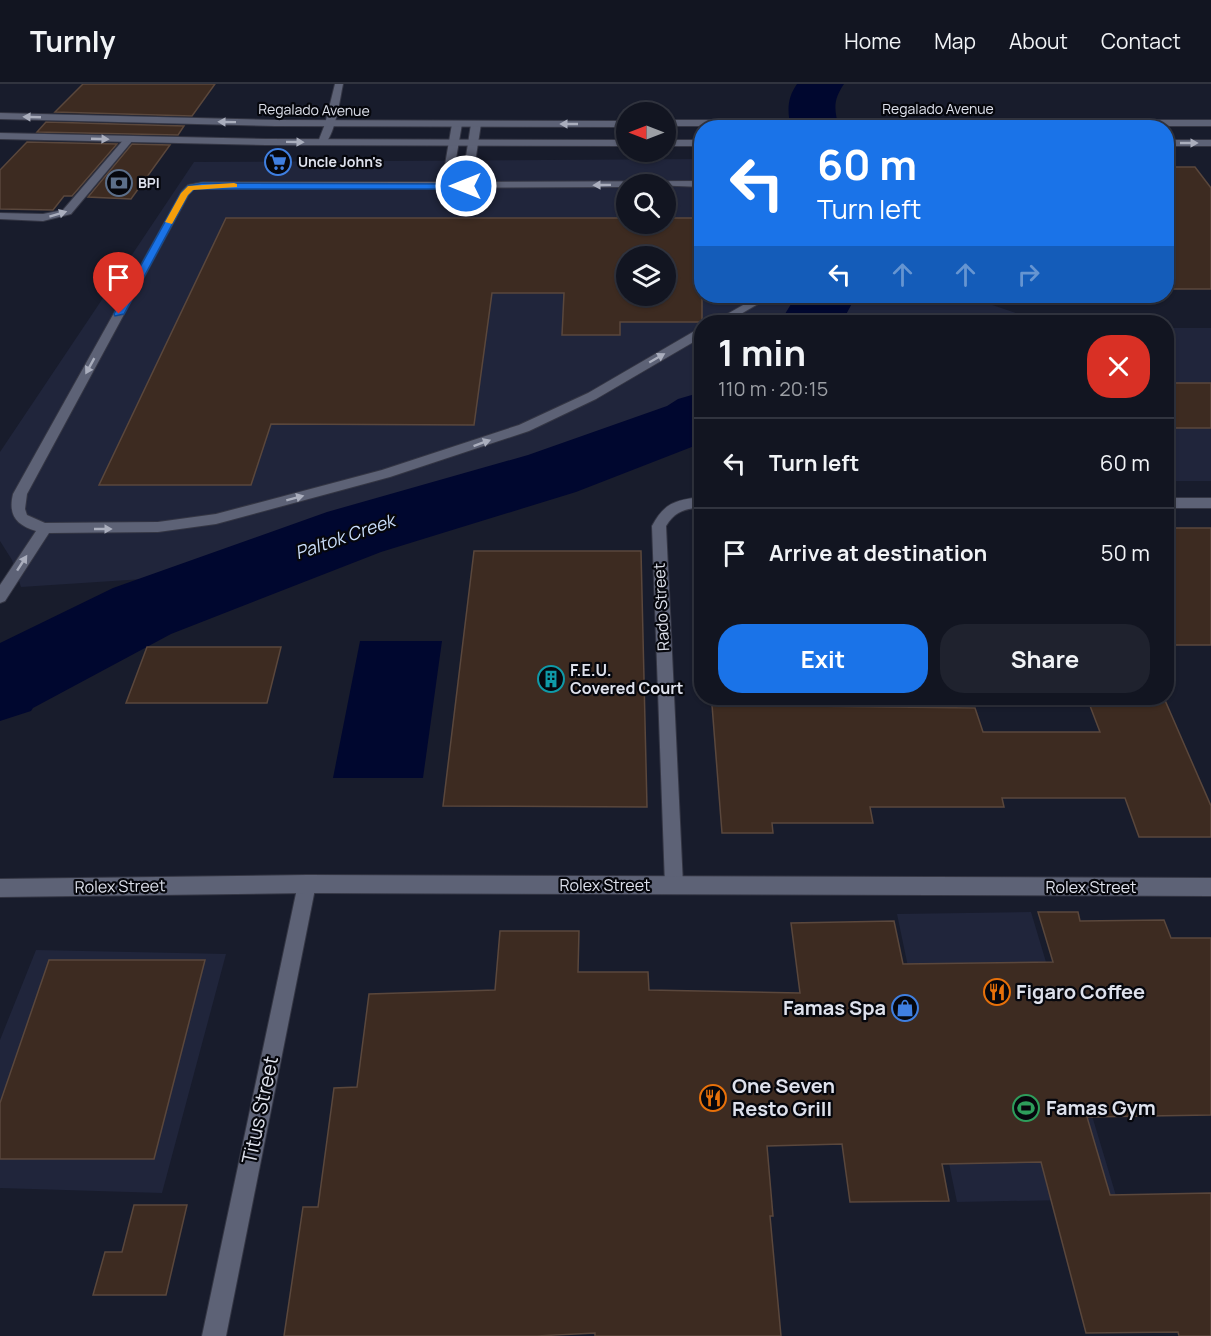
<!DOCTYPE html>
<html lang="en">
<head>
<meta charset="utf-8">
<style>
	:root { --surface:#121521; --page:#1f222e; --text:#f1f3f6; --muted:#9c9fa5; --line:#31343f; --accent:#1a73e8 }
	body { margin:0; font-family:Manrope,sans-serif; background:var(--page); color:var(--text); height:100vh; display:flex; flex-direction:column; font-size:22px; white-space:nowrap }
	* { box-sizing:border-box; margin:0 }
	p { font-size:20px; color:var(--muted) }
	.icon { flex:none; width:33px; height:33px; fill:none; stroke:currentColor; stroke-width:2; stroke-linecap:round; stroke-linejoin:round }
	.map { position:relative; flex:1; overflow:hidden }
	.panel { position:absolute; left:694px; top:231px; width:480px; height:390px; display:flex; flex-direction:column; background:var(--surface); border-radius:24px; box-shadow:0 2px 4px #0004,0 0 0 2px var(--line) }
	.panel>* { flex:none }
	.hud { position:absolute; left:694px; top:36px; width:480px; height:183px; border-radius:24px; box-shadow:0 2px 4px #0004,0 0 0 2px var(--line); background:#1a73e8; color:#fff; overflow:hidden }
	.needle { width:39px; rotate:270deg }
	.fabs { position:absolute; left:616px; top:18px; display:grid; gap:12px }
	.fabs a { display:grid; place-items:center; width:60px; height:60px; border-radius:50%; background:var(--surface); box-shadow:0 2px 4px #0004,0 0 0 2px var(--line); font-size:30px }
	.pin { position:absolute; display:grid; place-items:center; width:51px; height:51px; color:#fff; margin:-62px -26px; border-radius:50% 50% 50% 0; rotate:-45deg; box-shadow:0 0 6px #0007 }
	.pin .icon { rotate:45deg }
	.me { position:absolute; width:66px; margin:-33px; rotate:270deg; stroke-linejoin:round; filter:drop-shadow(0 0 4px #0008) }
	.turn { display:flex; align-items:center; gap:21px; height:126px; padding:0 24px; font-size:27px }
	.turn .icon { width:78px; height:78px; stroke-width:2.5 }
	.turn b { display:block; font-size:42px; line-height:51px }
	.lanes { display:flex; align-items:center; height:57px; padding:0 24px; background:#0003; justify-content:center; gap:30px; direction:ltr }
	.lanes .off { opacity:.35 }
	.round { display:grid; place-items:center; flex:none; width:63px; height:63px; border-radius:24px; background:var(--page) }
	.headline { display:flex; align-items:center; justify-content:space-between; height:102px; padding:0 24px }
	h1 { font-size:36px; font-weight:700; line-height:45px }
	.primary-button { display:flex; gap:12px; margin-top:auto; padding:12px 24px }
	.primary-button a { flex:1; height:69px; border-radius:24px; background:var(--accent); color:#fff; font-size:24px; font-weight:700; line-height:69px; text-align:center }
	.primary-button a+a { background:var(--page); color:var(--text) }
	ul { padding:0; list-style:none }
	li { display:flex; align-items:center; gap:18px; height:90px; padding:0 24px; border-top:2px solid var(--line) }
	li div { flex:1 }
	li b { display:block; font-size:22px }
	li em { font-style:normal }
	header { display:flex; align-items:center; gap:36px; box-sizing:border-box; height:84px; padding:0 30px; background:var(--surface); border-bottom:2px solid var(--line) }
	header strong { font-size:28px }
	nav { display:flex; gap:33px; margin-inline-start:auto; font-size:21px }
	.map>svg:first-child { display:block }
</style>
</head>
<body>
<header>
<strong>Turnly</strong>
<nav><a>Home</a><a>Map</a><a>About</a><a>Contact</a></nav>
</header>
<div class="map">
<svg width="1211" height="1252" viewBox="0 0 1211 1252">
	<rect width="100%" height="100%" fill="#181c2c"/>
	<!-- built -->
	<path fill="#20253b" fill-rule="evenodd" d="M702,75V212H810L792,238H702V311L695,316L174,493L21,503L12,476L0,457V368L194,78ZM627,100H666V140H627ZM627,172H666V212H627Z
		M849,212H966L1042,238H892L884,234L843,232Z
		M1167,244H1211V397H1167Z
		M1031,828L1117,1115L957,1118L897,830Z
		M36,866L226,870L162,1109L0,1104V956Z"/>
	<!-- water -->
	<path fill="#00072f" d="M360,557H442L423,694H333Z"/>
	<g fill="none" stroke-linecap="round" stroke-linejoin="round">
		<!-- river -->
		<path fill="#00072f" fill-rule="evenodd" d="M797,0H844C833,16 834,25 839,44H791C787,27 787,14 797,0Z
			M796,212H856L842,238H780Z
			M702,308V359L576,408L381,468L171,550L33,624L31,627L0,637V559L113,504L327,428L528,371L667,322L678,315Z"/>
	</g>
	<!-- building -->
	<path fill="#3d2b21" stroke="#5a473c" stroke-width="1.5" fill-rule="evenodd" d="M83,0H215L192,32L55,28Z
		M46,38L184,42L178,51L37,48Z
		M27,58L117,60L72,112H64L53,126L0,125V86Z
		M132,60L170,61L131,115L88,113Z
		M1167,83H1195L1211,104V205H1167Z
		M226,134H627V140H666V134H702V238H620V251H562L564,209H492L474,341L271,340L251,401H99ZM627,172H666V212H627Z
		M1167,299H1211V344H1167Z
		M1167,444H1211V561H1167Z
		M474,467H641L647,723L443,722Z
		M147,563H281L267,619H126Z
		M1087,614H1164L1211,722V753H1139L1125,714H1002L1004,723H870L873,739H772L773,749H722L712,621L975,624L983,648H1100Z
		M1038,828H1078L1080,837L1164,836L1171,854H1211V1031L1087,1033L1110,1111L1211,1109V1252H1179L1178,1248L1086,1249L1041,1078L942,1080L949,1117L850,1118L842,1060L767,1062L773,1132H770L781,1252H595V1249L537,1252H284L303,1123H318L334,1004L357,1003L369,910L495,906L500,847H579L578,888H648L649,906L800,909L791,839L894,837L903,880L1053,878Z
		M49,876H205L154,1075H0V1019Z
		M134,1121H187L166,1211H93L105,1168H122Z"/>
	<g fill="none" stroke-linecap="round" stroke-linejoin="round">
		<defs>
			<path id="service" d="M457,37L462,40L452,98H462L471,40L476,37L481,40L472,98L702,97V103L627,100V103L194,105L189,110L27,410L25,425L27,431L45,439L158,438L216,430L382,386L519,341L588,309L698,245L702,244V253L596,315L529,347L390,393L216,440L158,448L49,449L5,517L0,519V501L36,447C16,441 8,431 13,410L182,107L188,101L203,98H442L452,40Z
				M125,54L133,56L71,130L43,137L0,135V129L43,130L63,126Z
				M759,212H772L727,238H713Z"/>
			<path id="minor" d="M702,413V423C685,425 675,427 666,442L683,801L681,807L674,810L667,807L665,801L652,442C665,418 676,416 702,413Z
				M1167,414H1211V424H1167Z
				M307,791L314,794L316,800L226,1252H202L298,800L300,794Z"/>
			<path id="tertiary" d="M335,0H343C340,14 335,54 323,61L318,58L325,40Z
				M307,791L1211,794V812L307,809L0,813V795Z"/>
			<path id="secondary" d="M0,29L275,36L627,37V43L275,42L0,35Z
				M666,36H1211V42H666Z
				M0,49L266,55L627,56V62L266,61L0,55Z
				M666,56H702V62H666Z
				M1167,56H1211V62H1167Z"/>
		</defs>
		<!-- service casing -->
		<use href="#service" stroke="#343644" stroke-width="2"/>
		<!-- minor casing -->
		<use href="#minor" stroke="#343644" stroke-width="2"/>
		<!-- tertiary casing -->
		<use href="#tertiary" stroke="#343644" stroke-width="2"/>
		<!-- secondary casing -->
		<use href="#secondary" stroke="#343644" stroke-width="2"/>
		<!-- service -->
		<use href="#service" fill="#5d6276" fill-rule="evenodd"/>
		<!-- minor -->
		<use href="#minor" fill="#5d6276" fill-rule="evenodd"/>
		<!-- tertiary -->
		<use href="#tertiary" fill="#5d6276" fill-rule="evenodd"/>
		<!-- secondary -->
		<use href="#secondary" fill="#5d6276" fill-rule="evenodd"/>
	</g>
	<!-- one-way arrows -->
	<defs><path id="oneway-solid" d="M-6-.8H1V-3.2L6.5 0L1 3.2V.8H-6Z" transform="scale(1.5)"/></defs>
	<g fill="#aaaebd">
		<use href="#oneway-solid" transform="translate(32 33) rotate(-178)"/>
		<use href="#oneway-solid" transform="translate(227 38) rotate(-179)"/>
		<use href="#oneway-solid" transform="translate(569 40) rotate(180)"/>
		<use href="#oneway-solid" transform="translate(100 55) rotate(2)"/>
		<use href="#oneway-solid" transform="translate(295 58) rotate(1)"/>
		<use href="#oneway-solid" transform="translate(1189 59)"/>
		<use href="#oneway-solid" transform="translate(602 101) rotate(179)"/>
		<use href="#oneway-solid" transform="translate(58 130) rotate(-17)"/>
		<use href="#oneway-solid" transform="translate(657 274) rotate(-30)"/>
		<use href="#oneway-solid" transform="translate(90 282) rotate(119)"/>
		<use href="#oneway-solid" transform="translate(482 359) rotate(-20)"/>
		<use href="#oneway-solid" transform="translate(295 414) rotate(-15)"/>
		<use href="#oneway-solid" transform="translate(103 445)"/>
		<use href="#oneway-solid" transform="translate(22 479) rotate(-57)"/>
	</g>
	<!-- route -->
	<path fill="#1a73e8" stroke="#114b97" stroke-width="1.5" d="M203,99L466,100L470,102L466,105H194L188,111L124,230L115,232L114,230L181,109L188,102Z"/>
	<!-- slow -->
	<path fill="#f59e0b" d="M234,99L237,100V103L193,106L188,111L172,140L165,138L181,109L188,102Z"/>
	<!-- icons -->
	<defs>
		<symbol id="supermarket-ring" viewBox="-11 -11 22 22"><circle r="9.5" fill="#06070d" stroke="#3f7fe0" stroke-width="1.5"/><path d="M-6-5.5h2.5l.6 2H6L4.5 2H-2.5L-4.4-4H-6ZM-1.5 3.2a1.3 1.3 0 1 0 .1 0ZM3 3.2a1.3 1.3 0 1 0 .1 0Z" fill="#3f7fe0"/></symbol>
		<symbol id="bank-ring" viewBox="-11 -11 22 22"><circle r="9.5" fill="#06070d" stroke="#5c6f8a" stroke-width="1.5"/><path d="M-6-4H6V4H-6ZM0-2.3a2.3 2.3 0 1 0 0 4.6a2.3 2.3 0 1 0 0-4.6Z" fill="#5c6f8a"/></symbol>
		<symbol id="building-ring" viewBox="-11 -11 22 22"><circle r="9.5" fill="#06070d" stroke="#0f9aa8" stroke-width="1.5"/><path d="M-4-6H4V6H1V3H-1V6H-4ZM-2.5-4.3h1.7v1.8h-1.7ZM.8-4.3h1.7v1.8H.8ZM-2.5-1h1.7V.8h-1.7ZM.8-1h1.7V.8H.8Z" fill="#0f9aa8"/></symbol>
		<symbol id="restaurant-ring" viewBox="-11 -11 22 22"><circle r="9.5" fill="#06070d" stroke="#e8710a" stroke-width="1.5"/><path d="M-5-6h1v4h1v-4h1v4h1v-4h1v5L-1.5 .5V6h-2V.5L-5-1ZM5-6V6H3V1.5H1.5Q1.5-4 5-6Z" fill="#e8710a"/></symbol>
		<symbol id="shop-ring" viewBox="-11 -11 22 22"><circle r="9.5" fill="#06070d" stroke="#3f7fe0" stroke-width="1.5"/><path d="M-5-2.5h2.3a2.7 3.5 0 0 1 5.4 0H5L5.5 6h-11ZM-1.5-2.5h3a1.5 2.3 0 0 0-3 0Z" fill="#3f7fe0"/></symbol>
		<symbol id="stadium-ring" viewBox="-11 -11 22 22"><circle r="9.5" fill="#06070d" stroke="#2e9e5b" stroke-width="1.5"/><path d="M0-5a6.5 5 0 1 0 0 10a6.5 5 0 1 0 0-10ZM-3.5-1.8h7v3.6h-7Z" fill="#2e9e5b"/></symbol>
	</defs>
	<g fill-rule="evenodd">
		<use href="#supermarket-ring" x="263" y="63" width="30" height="30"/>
		<use href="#bank-ring" x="104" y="84" width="30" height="30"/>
		<use href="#building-ring" x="536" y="580" width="30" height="30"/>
		<use href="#restaurant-ring" x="982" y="893" width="30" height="30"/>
		<use href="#shop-ring" x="890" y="909" width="30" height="30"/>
		<use href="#restaurant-ring" x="698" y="999" width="30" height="30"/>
		<use href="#stadium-ring" x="1011" y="1009" width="30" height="30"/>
	</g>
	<g text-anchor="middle" stroke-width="4.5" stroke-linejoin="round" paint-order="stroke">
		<!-- far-street labels -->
		<g font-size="14" fill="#dee1ec" stroke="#06070d">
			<text x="938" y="30">Regalado Avenue</text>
			<text transform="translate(314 26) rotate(1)" y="5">Regalado Avenue</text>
		</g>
		<!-- far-poi labels -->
		<g font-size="14" font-weight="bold" fill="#dee1ec" stroke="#06070d" text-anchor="start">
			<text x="298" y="83">Uncle John's</text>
			<text x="138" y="104">BPI</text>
		</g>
		<!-- street labels -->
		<g font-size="16" fill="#dee1ec" stroke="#06070d">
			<text transform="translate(661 523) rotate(-93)" y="6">Rado Street</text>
			<text x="605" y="807">Rolex Street</text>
			<text transform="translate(120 802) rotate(-1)" y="6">Rolex Street</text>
			<text x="1091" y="809">Rolex Street</text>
		</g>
		<!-- poi labels -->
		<g font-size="16" font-weight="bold" fill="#dee1ec" stroke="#06070d" text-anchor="start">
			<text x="570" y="592">F.E.U.<tspan x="570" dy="18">Covered Court</tspan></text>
		</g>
		<!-- water labels -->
		<g font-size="18" font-style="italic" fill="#cadefb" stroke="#06070d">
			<text transform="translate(345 453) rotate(-19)" y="6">Paltok Creek</text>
		</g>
		<!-- near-poi labels -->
		<g font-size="20" font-weight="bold" fill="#dee1ec" stroke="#06070d" text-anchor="start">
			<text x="1016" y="915">Figaro Coffee</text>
			<text x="886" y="931" text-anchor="end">Famas Spa</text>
			<text x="732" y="1009">One Seven<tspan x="732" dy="23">Resto Grill</tspan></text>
			<text x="1046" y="1031">Famas Gym</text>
		</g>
		<!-- near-street labels -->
		<g font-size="20" fill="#dee1ec" stroke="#06070d">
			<text transform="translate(260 1026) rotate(-78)" y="7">Titus Street</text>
		</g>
	</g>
</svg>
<div class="fabs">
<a><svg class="needle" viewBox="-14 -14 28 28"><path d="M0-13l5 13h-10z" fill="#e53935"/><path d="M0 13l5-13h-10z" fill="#9c9fa5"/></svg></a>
<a><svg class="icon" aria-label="search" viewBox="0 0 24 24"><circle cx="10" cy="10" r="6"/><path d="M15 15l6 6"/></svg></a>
<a><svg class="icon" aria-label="layers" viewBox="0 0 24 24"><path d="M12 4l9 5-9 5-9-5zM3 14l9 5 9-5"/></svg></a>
</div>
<div class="pin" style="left:119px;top:230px;background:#d93025"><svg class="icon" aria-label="arrive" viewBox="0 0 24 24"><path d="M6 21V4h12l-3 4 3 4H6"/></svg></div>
<svg class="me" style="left:466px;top:102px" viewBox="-20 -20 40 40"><circle r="17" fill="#1a73e8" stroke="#fff" stroke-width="3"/><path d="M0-11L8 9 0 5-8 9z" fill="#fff"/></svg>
<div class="hud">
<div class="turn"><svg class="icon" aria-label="left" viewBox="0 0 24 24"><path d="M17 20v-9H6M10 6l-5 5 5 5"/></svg><div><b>60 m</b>Turn left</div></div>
<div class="lanes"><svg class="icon" aria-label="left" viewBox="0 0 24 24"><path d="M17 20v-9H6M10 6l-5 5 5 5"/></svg><svg class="icon off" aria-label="ahead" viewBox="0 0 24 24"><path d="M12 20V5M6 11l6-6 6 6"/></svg><svg class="icon off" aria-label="ahead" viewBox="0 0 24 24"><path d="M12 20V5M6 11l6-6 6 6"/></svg><svg class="icon off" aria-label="right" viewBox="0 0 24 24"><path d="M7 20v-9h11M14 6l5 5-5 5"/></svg></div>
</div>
<section class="panel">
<div class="headline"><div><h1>1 min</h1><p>110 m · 20:15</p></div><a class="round" style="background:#d93025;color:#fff"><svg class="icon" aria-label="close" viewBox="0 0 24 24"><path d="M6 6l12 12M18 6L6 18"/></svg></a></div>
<ul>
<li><svg class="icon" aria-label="left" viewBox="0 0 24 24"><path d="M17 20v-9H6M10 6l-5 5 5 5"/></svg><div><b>Turn left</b></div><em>60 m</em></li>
<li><svg class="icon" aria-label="arrive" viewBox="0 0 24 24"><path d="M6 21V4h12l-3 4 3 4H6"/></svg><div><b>Arrive at destination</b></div><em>50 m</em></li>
</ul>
<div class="primary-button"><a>Exit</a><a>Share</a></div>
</section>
</div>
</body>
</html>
